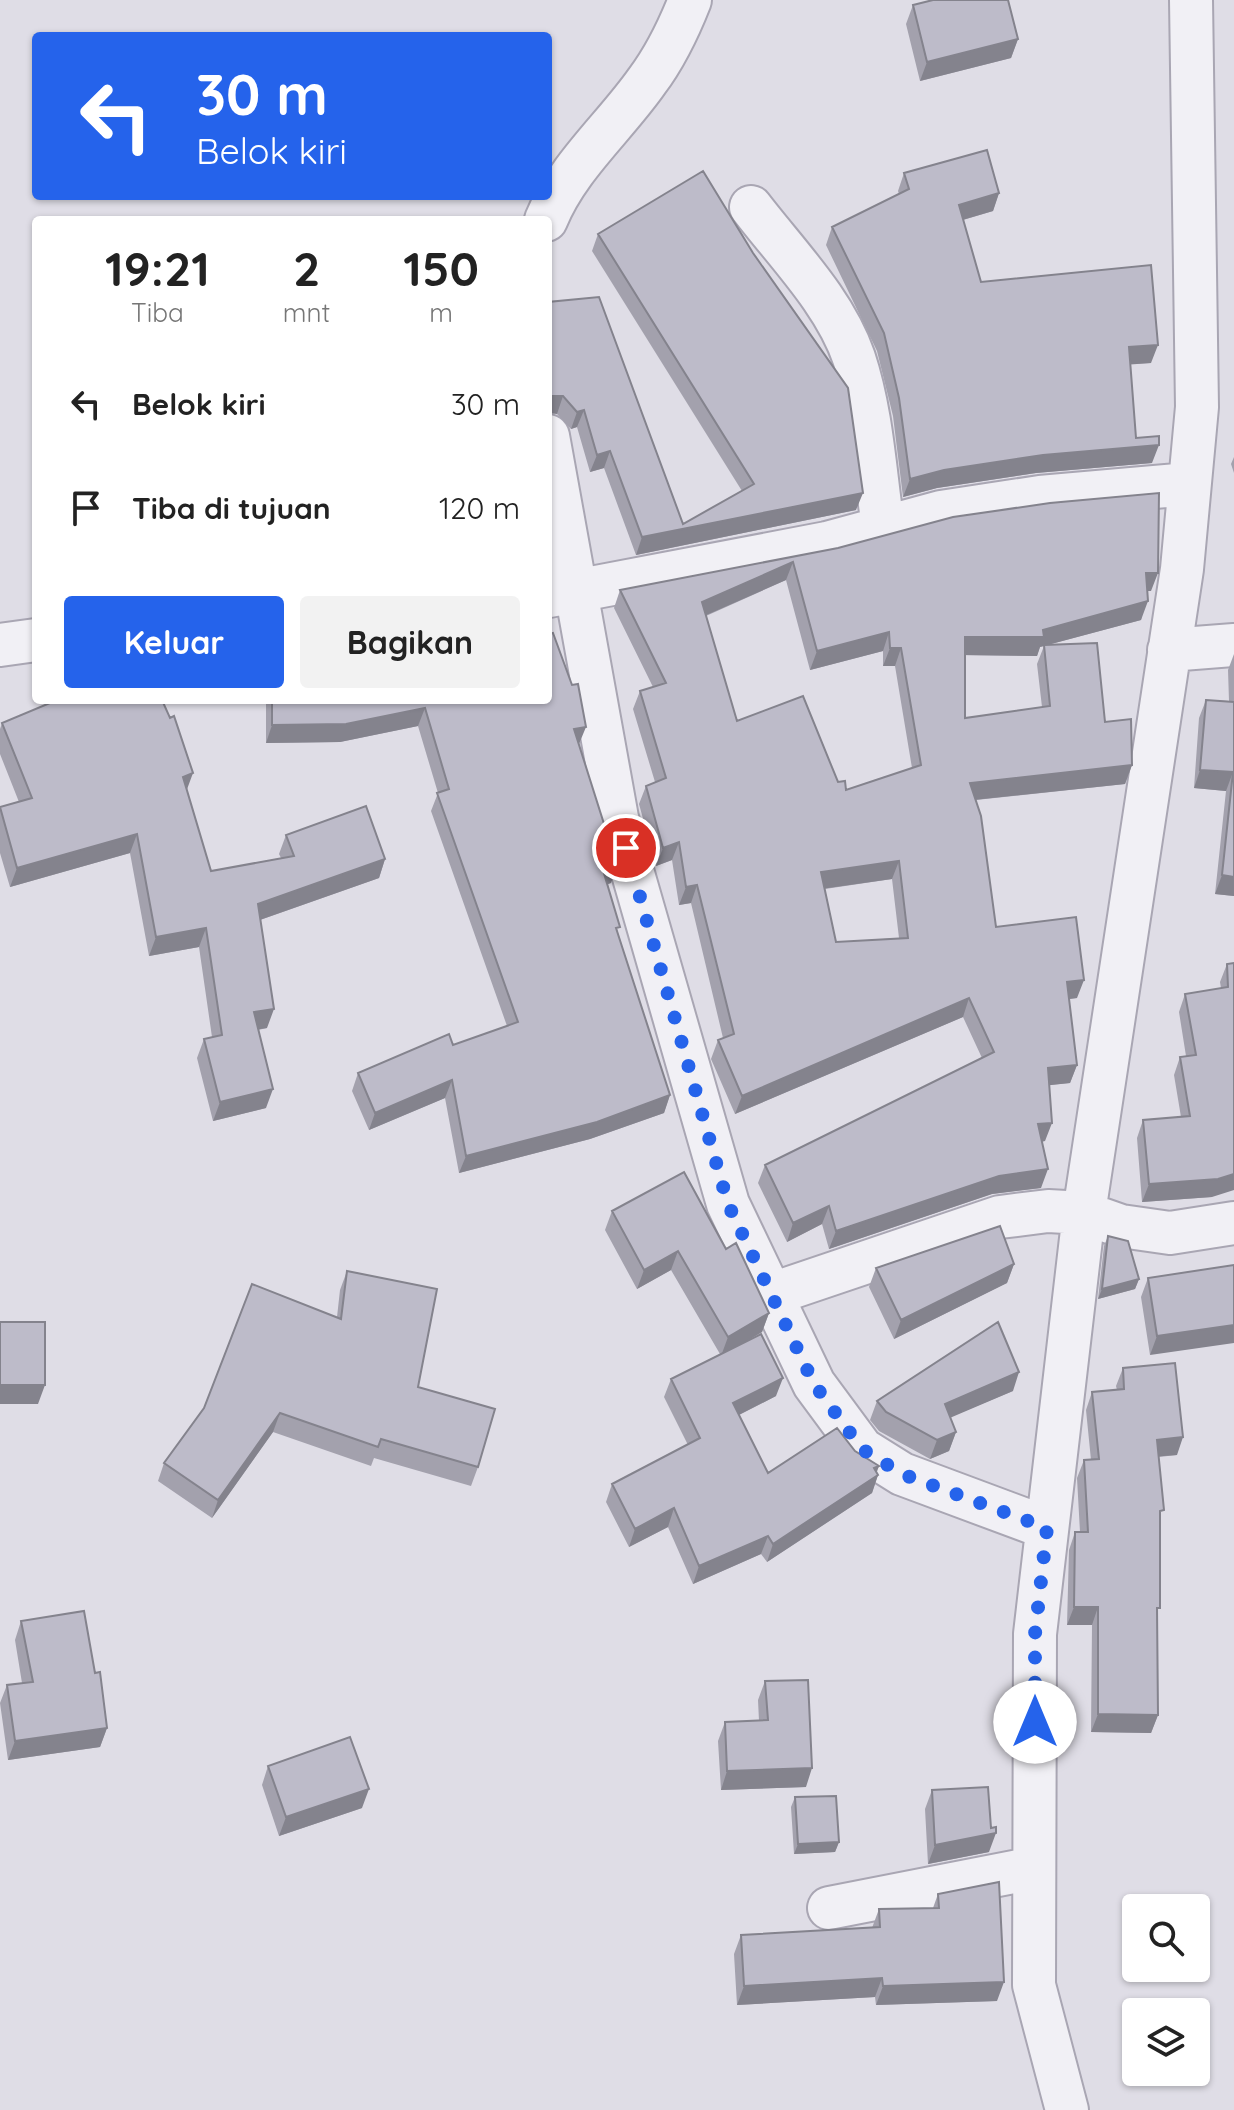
<!DOCTYPE html>
<html lang="id">
<head>
<meta charset="utf-8">
<style>
	:root { --surface:#fff; --page:#f2f2f2; --text:#222; --muted:#767676; --accent:#2563eb }
	body { margin:0; font-family:Quicksand,sans-serif; background:var(--page); color:var(--text); height:100vh; display:flex; flex-direction:column; font-size:30px; white-space:nowrap }
	* { box-sizing:border-box; margin:0 }
	p { font-size:26px; color:var(--muted) }
	.icon { flex:none; width:44px; height:44px; fill:none; stroke:currentColor; stroke-width:2; stroke-linecap:round; stroke-linejoin:round }
	.map { position:relative; flex:1; overflow:hidden }
	.side { position:absolute; left:32px; top:216px; width:520px; height:488px; display:flex; flex-direction:column; background:var(--surface); border-radius:8px; box-shadow:0 2px 6px #0004 }
	.side>* { flex:none }
	.top-card { position:absolute; left:32px; top:32px; width:520px; height:168px; border-radius:8px; box-shadow:0 2px 6px #0004; background:#2563eb; color:#fff; overflow:hidden }
	.controls { position:absolute; left:1122px; top:1894px; display:grid; gap:16px }
	.controls a { display:grid; place-items:center; width:88px; height:88px; border-radius:8px; background:var(--surface); box-shadow:0 2px 6px #0004; font-size:40px }
	.pin { position:absolute; display:grid; place-items:center; width:68px; height:68px; color:#fff; margin:-34px; border:4px solid #fff; border-radius:50%; box-shadow:0 2px 8px #0007 }
	.me { position:absolute; width:88px; margin:-44px; rotate:0deg; stroke-linejoin:round; filter:drop-shadow(0 0 6px #0008) }
	.turn { display:flex; align-items:center; gap:28px; height:168px; padding:0 32px; font-size:36px }
	.turn .icon { width:104px; height:104px; stroke-width:2.5 }
	.turn b { display:block; font-size:56px; line-height:68px }
	.eta { display:flex; justify-content:space-evenly; align-items:center; height:136px; text-align:center }
	.eta b { font-size:48px; font-weight:700; line-height:56px }
	.primary-button { display:flex; gap:16px; margin-top:auto; padding:16px 32px }
	.primary-button a { flex:1; height:92px; border-radius:8px; background:var(--accent); color:#fff; font-size:32px; font-weight:700; line-height:92px; text-align:center }
	.primary-button a+a { background:var(--page); color:var(--text) }
	ul { padding:0; list-style:none }
	li { display:flex; align-items:center; gap:24px; height:104px; padding:0 32px }
	li div { flex:1 }
	li b { display:block; font-size:30px }
	li em { font-style:normal }
	.map>svg:first-child { display:block }
</style>
</head>
<body>
<div class="map">
<svg width="1234" height="2110" viewBox="0 0 1234 2110">
	<rect width="100%" height="100%" fill="#dfdde6"/>
	<g fill="none" stroke-linecap="round" stroke-linejoin="round">
		<defs>
			<path id="minor" d="M751,207C787,254 835,302 854,358C872,412 875,472 883,527
				M546,220C568,166 614,128 647,81C665,57 679,28 690,0
				M548,436L617,818L728,1204L814,1384L862,1449L902,1474L1047,1528
				M549,596L827,543L941,512L1040,497L1189,484
				M0,645L36,640
				M1169,650L1234,645
				M772,1294L1000,1217L1048,1211L1084,1213L1121,1226L1170,1233L1234,1223
				M829,1908L1034,1868
				M1067,2110L1034,1985L1035,1634L1084,1213L1182,569L1197,407L1191,0"/>
		</defs>
		<!-- minor casing -->
		<use href="#minor" stroke="#a9a6b3" stroke-width="46"/>
		<!-- minor -->
		<use href="#minor" stroke="#f1f0f5" stroke-width="42"/>
	</g>
	<!-- wall -->
	<path fill="#a3a1ad" fill-rule="evenodd" d="M913,5L1018,39L1011,58L920,81L906,24Z
		M904,173L999,193L993,211L963,220L981,282L1151,363L1130,364L1136,438L1152,463L1036,473L937,488L903,497L893,416L877,351L826,245L832,227L899,194L898,191Z
		M598,234L856,510L636,555L604,468L590,472L577,427L571,429L557,414L548,302L683,524L742,491L592,251Z
		M1234,457V473L1231,464Z
		M838,548L1151,591H1147L1141,620L1047,645L1105,722L1132,765L1125,784L976,800L996,927L1077,998L1069,999L1077,1065L1070,1083L1049,1085L1045,1141L1042,1142L1041,1188L992,1194L829,1249L822,1224L787,1242L758,1183L765,1165L982,1058L963,1017L735,1114L711,1059L718,1040L723,1038L691,903L679,905L672,860L656,866L639,804L646,786L655,782L633,709L640,691L653,687L614,608L620,590ZM786,580L810,670L883,651V666H895L912,768L846,790L838,782L737,721L706,616ZM1044,646L1037,664L1042,707L965,718V655L1037,656L1040,647ZM892,879L899,938L836,942L825,889Z
		M1234,654V896L1215,894L1226,791L1194,788L1199,718L1206,700L1229,701L1228,670Z
		M266,700H548L579,744L611,883L607,884L618,933L670,1095L664,1113L590,1139L459,1173L445,1098L369,1130L352,1091L358,1073L453,1045L507,1026L431,811L438,793L418,726L340,742L266,743Z
		M2,723L187,790L211,871L281,858L279,854L286,835L385,859L379,878L260,920L267,1028L258,1030L266,1108L213,1121L197,1058L204,1039L212,1037L199,947L149,956L130,853L10,887L0,853V807L19,802L0,754V729Z
		M1234,963L1212,1197L1142,1202L1137,1138L1143,1120L1181,1117L1174,1075L1180,1057L1186,1056L1179,1012L1185,994L1221,988L1220,982L1227,964Z
		M612,1211L726,1249L769,1313L762,1332L740,1345L776,1396L739,1415L768,1473L855,1451L878,1475L872,1493L767,1562L761,1554L693,1584L668,1527L629,1547L606,1502L612,1484L688,1445L664,1397L671,1379L720,1354L671,1270L637,1289L605,1230Z
		M1108,1236L1139,1279L1135,1289L1098,1299L1104,1246Z
		M1014,1264L1007,1283L894,1339L869,1287L876,1268Z
		M1234,1265L1150,1355L1141,1297L1148,1278Z
		M347,1271L418,1387L478,1467L471,1486L374,1458L371,1466L273,1432L212,1518L158,1481L164,1463L204,1408L337,1317L340,1290Z
		M1123,1368L1177,1455L1159,1457L1160,1522L1157,1616L1158,1715L1151,1733L1091,1732L1092,1625H1067L1069,1550L1075,1532H1080L1077,1478L1084,1460H1091L1086,1410L1092,1392L1117,1390L1116,1386Z
		M1013,1391L950,1417L956,1432L949,1451L930,1459L879,1431L870,1420L877,1401Z
		M21,1621L95,1673L107,1728L100,1747L8,1760L0,1703L7,1685L22,1683L15,1640Z
		M765,1681L806,1787L721,1790L718,1741L725,1722L759,1721L758,1700Z
		M268,1766L362,1808L279,1836L262,1785Z
		M932,1790L989,1852L928,1864L925,1809Z
		M795,1797L839,1842L835,1852L794,1854L791,1807Z
		M938,1894L997,2001L876,2005L875,1997L737,2005L734,1954L741,1935L872,1928L879,1909L933,1908Z"/>
	<!-- shaded-wall -->
	<path fill="#84838d" d="M1018,39L1011,58L920,81L927,62Z
		M999,193L993,211L952,223L959,205Z
		M1158,345L1151,363L1123,365L1129,347Z
		M549,395L563,396L557,414L548,413V396Z
		M584,410L577,427L571,429L577,412Z
		M1159,445L1152,463L1036,473L937,488L903,497L910,479L944,470L1043,455Z
		M610,451L604,468L590,472L597,455Z
		M863,493L856,510L636,555L642,537Z
		M793,562L786,580L695,620L702,602Z
		M1146,573H1158L1151,591H1140Z
		M1148,601L1141,620L1040,647L1037,656L958,655L965,637L1043,630Z
		M889,632L883,651L810,670L817,651Z
		M890,648H901L895,666H883Z
		M425,708L418,726L340,742L266,743L272,725Z
		M586,727L579,744L574,729Z
		M1132,765L1125,784L964,801L970,783Z
		M1200,770L1233,772L1226,791L1194,788Z
		M193,773L186,792L183,777Z
		M137,834L130,853L10,887L17,868Z
		M679,842L672,860L656,866L663,848Z
		M385,859L379,878L251,923L258,904Z
		M899,861L892,879L814,890L821,872Z
		M617,865L611,883L597,888L603,870Z
		M1222,875L1234,877V896L1215,894Z
		M697,885L691,903L679,905L686,887Z
		M206,928L199,947L149,956L156,937Z
		M1084,980L1077,998L1061,1000L1067,982Z
		M969,998L963,1017L735,1114L742,1096Z
		M274,1009L267,1028L247,1031L254,1012Z
		M1077,1065L1070,1083L1042,1086L1048,1068Z
		M452,1080L445,1098L369,1130L375,1113Z
		M273,1089L266,1108L213,1121L220,1102Z
		M670,1095L664,1113L590,1139L459,1173L466,1156Z
		M1052,1123L1045,1141L1031,1142L1038,1124Z
		M1048,1169L1041,1188L992,1194L829,1249L836,1231L999,1176Z
		M1234,1174V1190L1212,1197L1142,1202L1149,1184Z
		M829,1206L822,1224L787,1242L793,1223Z
		M678,1251L671,1270L637,1289L644,1270Z
		M1014,1264L1007,1283L894,1339L901,1320Z
		M1139,1279L1135,1289L1098,1299L1102,1289Z
		M769,1313L762,1332L721,1356L728,1337Z
		M1234,1325V1343L1150,1355L1157,1336Z
		M1019,1372L1013,1391L938,1423L945,1404Z
		M783,1378L776,1396L727,1421L733,1403Z
		M0,1385H45L38,1404H0Z
		M280,1413L273,1432L212,1518L218,1500Z
		M956,1432L949,1451L930,1459L937,1440Z
		M1183,1437L1177,1455L1150,1457L1157,1440Z
		M879,1466L875,1477L878,1475L872,1493L767,1562L773,1544L874,1468Z
		M674,1508L668,1527L629,1547L635,1529Z
		M768,1536L761,1554L693,1584L699,1566Z
		M1074,1607H1098L1092,1625H1067Z
		M1098,1714L1158,1715L1151,1733L1091,1732Z
		M107,1728L100,1747L8,1760L15,1741Z
		M812,1768L806,1787L721,1790L727,1771Z
		M369,1789L362,1808L279,1836L286,1817Z
		M996,1833L989,1852L928,1864L935,1845Z
		M839,1842L835,1852L794,1854L798,1844Z
		M882,1978L875,1997L737,2005L744,1986Z
		M1004,1982L997,2001L876,2005L883,1986Z"/>
	<!-- building -->
	<path fill="#bdbbc9" stroke="#84838d" stroke-width="2" fill-rule="evenodd" d="M933,0H1008L1018,39L927,62L913,5Z
		M987,150L999,193L959,205L981,282L1151,265L1158,345L1129,347L1136,438L1159,436V445L1043,455L944,470L910,479L899,398L884,333L832,227L909,189L904,173Z
		M703,171L753,253L848,388L863,493L642,537L610,451L597,455L584,410L577,412L563,396H548V302L599,297L683,524L754,484L598,234Z
		M1159,493L1158,573H1146L1148,601L1043,630L1044,637H965V718L1050,706L1044,645L1097,643L1105,722L1131,719L1132,765L970,783L981,816L996,927L1076,917L1084,980L1067,982L1077,1065L1048,1068L1052,1123L1038,1124L1048,1169L999,1176L836,1231L829,1206L793,1223L765,1165L994,1052L969,998L742,1096L718,1040L734,1034L697,885L686,887L679,842L663,848L646,786L666,778L640,691L666,683L620,590L838,548L953,517L1050,503ZM793,562L817,651L889,632L890,648H901L921,765L846,790L845,781L838,782L803,696L737,721L702,602ZM899,861L908,938L836,942L821,872Z
		M553,633L572,685L578,684L586,727L574,729L617,865L603,870L620,927L616,928L670,1095L597,1122L466,1156L452,1080L375,1113L358,1073L449,1034L453,1045L518,1022L437,793L449,789L425,708L346,724L272,725V700H548V634Z
		M57,700H162L170,718L174,716L193,773L183,777L211,871L294,856L286,835L366,806L385,859L258,904L274,1009L254,1012L273,1089L220,1102L204,1039L222,1035L206,928L156,937L137,834L17,868L0,807L32,798L2,723Z
		M1206,700L1234,702V877L1222,875L1233,772L1200,770Z
		M1234,963V1174L1218,1179L1149,1184L1143,1120L1190,1116L1180,1057L1196,1055L1185,994L1228,987L1227,964Z
		M684,1172L726,1249L736,1243L769,1313L728,1337L678,1251L644,1270L612,1211Z
		M1000,1226L1014,1264L901,1320L876,1268Z
		M1108,1236L1128,1241L1139,1279L1102,1289Z
		M1234,1265V1325L1157,1336L1148,1278Z
		M347,1271L437,1289L418,1387L495,1409L478,1467L381,1439L378,1447L280,1413L218,1500L164,1463L204,1408L252,1284L341,1319Z
		M0,1322H45V1385H0Z
		M998,1322L1019,1372L945,1404L956,1432L937,1440L886,1412L877,1401Z
		M761,1334L783,1378L733,1403L768,1473L837,1428L855,1451L879,1466L874,1468L878,1475L773,1544L768,1536L699,1566L674,1508L635,1529L612,1484L700,1438L671,1379Z
		M1175,1363L1183,1437L1157,1440L1164,1510L1160,1511V1608H1157L1158,1715L1098,1714V1607H1074L1075,1532H1088L1084,1460L1099,1459L1092,1392L1124,1389L1123,1368Z
		M84,1611L95,1673L100,1672L107,1728L15,1741L7,1685L33,1682L21,1621Z
		M808,1680L812,1768L727,1771L725,1722L768,1720L765,1681Z
		M350,1737L369,1789L286,1817L268,1766Z
		M988,1787L991,1828L996,1827V1833L935,1845L932,1790Z
		M836,1796L839,1842L798,1844L795,1797Z
		M999,1882L1004,1982L883,1986L882,1978L744,1986L741,1935L880,1927L879,1909L939,1908L938,1894Z"/>
	<g fill="none" stroke-linecap="round" stroke-linejoin="round">
		<!-- route -->
		<path stroke="#2563eb" stroke-width="14" stroke-dasharray="0 25.2" d="M626,848L728,1204L814,1384L862,1449L902,1474L1047,1528L1035,1634V1722"/>
	</g>
</svg>
<div class="controls">
<a><svg class="icon" aria-label="search" viewBox="0 0 24 24"><circle cx="10" cy="10" r="6"/><path d="M15 15l6 6"/></svg></a>
<a><svg class="icon" aria-label="layers" viewBox="0 0 24 24"><path d="M12 4l9 5-9 5-9-5zM3 14l9 5 9-5"/></svg></a>
</div>
<div class="pin" style="left:626px;top:848px;background:#d93025"><svg class="icon" aria-label="arrive" viewBox="0 0 24 24"><path d="M6 21V4h12l-3 4 3 4H6"/></svg></div>
<svg class="me" style="left:1035px;top:1722px" viewBox="-20 -20 40 40"><circle r="19" fill="#fff"/><path d="M0-13L10 11 0 6-10 11z" fill="#2563eb"/></svg>
<div class="top-card">
<div class="turn"><svg class="icon" aria-label="left" viewBox="0 0 24 24"><path d="M17 20v-9H6M10 6l-5 5 5 5"/></svg><div><b>30 m</b>Belok kiri</div></div>
</div>
<section class="side">
<div class="eta">
<div><b>19:21</b><p>Tiba</p></div>
<div><b>2</b><p>mnt</p></div>
<div><b>150</b><p>m</p></div>
</div>
<ul>
<li><svg class="icon" aria-label="left" viewBox="0 0 24 24"><path d="M17 20v-9H6M10 6l-5 5 5 5"/></svg><div><b>Belok kiri</b></div><em>30 m</em></li>
<li><svg class="icon" aria-label="arrive" viewBox="0 0 24 24"><path d="M6 21V4h12l-3 4 3 4H6"/></svg><div><b>Tiba di tujuan</b></div><em>120 m</em></li>
</ul>
<div class="primary-button"><a>Keluar</a><a>Bagikan</a></div>
</section>
</div>
</body>
</html>
